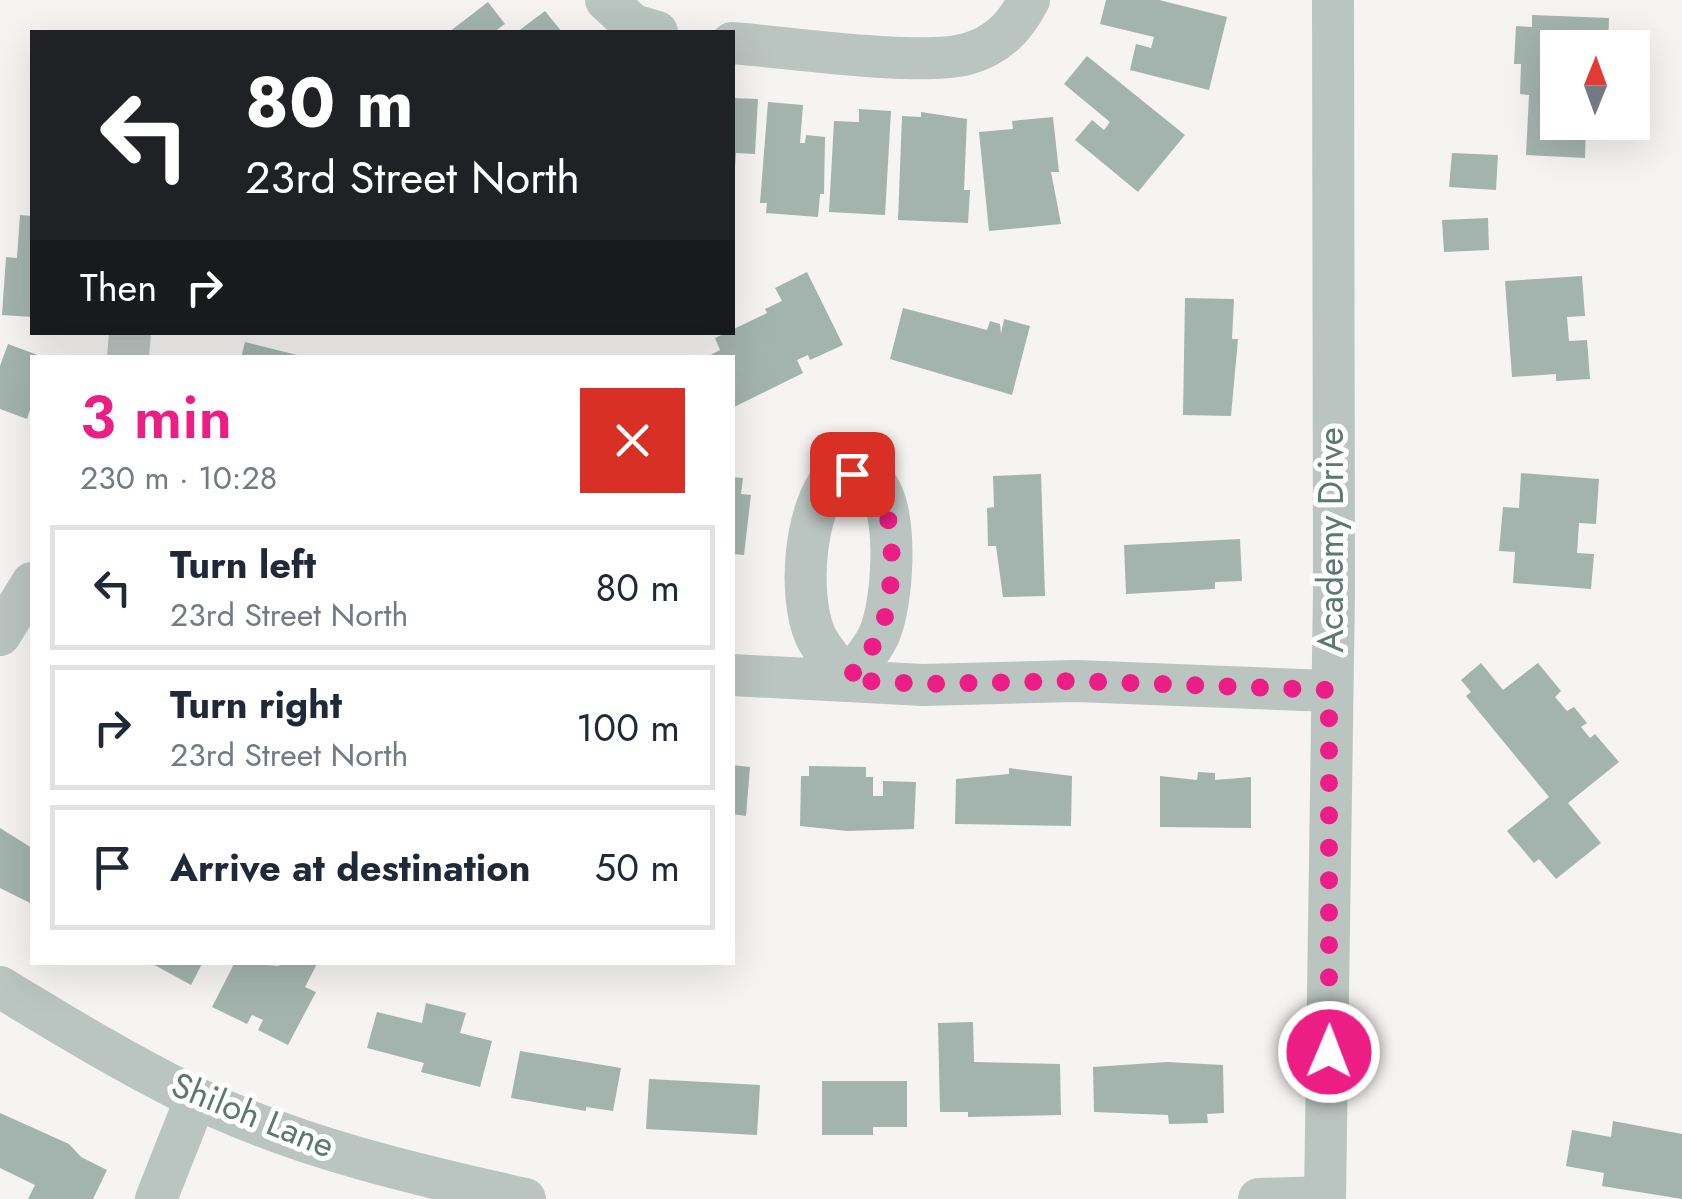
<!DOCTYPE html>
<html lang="en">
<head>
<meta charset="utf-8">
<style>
	:root { --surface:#fff; --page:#f2f2f3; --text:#1f2937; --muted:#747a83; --line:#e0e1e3; --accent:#ec1d84 }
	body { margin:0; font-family:Jost,sans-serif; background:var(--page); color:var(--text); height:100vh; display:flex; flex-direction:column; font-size:38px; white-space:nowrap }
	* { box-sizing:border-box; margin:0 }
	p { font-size:32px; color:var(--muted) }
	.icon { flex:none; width:55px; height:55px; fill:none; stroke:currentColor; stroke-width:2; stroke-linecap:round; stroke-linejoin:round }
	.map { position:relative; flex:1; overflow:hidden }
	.side { position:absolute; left:30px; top:355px; width:705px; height:610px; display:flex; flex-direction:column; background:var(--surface); border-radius:0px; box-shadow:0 10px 40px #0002 }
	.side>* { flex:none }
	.top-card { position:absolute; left:30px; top:30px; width:705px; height:305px; border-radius:0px; box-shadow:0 10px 40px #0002; background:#202124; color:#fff; overflow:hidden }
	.needle { width:65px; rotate:1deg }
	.tools { position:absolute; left:1540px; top:30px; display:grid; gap:20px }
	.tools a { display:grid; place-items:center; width:110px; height:110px; border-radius:0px; background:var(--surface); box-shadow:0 10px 40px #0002; font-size:50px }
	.pin { position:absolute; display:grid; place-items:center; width:85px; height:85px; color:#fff; margin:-42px; border-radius:20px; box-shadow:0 5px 15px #0006 }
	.me { position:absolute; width:110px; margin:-55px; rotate:1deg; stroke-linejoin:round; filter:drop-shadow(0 0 8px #0008) }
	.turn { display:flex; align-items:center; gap:35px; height:210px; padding:0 50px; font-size:45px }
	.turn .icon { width:130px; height:130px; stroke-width:2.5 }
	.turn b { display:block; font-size:70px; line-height:85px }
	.then { display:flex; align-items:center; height:95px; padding:0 50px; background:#0003; gap:20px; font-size:38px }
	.round { display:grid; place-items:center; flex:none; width:105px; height:105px; border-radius:0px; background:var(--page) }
	.overview { display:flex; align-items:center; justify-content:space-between; height:170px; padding:0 50px }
	h1 { font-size:60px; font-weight:600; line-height:75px; color:var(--accent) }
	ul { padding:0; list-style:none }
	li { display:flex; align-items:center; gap:30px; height:125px; margin:0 20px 15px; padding:0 30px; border:5px solid var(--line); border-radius:0px }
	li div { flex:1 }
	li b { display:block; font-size:38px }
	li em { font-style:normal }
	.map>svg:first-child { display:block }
</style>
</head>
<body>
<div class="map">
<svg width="1682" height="1199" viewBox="0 0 1682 1199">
	<rect width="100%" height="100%" fill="#f6f4f3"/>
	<!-- building -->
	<path fill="#a3b3ae" d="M1106,0H1159L1227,17L1209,90L1130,70L1136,44L1151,48L1154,37L1100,24Z
		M488,2L505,24L494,32H449Z
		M545,11L562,32H517Z
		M1532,15L1609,18L1608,48H1558V122H1586L1585,158L1526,155L1529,95L1520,94L1521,64H1514L1516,26L1532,27Z
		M1087,56L1185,135L1138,192L1075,140L1092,120L1104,130L1110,122L1064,84Z
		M732,98L758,99L755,154L736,153L735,167Z
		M768,102L803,105L800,143H805L806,135L825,137L824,194H820L818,217L766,213L767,203H760Z
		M859,109L891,111L885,215L829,212L834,121L859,122Z
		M921,112L967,119L964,190H970L968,223L898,220L902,116L921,117Z
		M1053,117L1059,172H1051L1061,224L989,231L979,132L1013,129L1012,121Z
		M1452,153L1498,155L1496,190L1449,187Z
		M20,215L32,216V317L2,315L6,257L17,258Z
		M1488,218L1489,250L1444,252L1442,220Z
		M807,272L843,345L810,360L808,355L797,360L803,373L734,407L732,358H705L720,350L715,338L767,313L765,309L782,301L775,288Z
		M1582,276L1585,316L1567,317L1569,341L1587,340L1590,379L1556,381V374L1512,377L1505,281Z
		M1185,298L1234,299L1232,339H1238L1231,416L1183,415Z
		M903,308L987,330L990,321L1000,324L1001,334L1004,319L1030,326L1012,395L890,359Z
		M245,342L301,356L300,358H241Z
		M8,344L43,357L32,358V404L27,419L0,409V366Z
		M1521,473L1599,479L1596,524L1579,523L1577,553L1594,554L1591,589L1513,583L1515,552L1499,551L1503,507L1519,508Z
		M1041,474L1045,596L1003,597L996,546H988L987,508L994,507L993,476Z
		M732,477L743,478L741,494L751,495L744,555L732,554Z
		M1240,539L1242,581L1215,582V589L1126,594L1124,545Z
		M1481,663L1503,690L1538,663L1561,691L1555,697L1567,711L1574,707L1587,723L1581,727L1590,738L1595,734L1619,762L1568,803L1601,843L1556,879L1539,859L1534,863L1507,831L1549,797L1466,696L1471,692L1461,680Z
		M732,765L750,767L746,816L732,814Z
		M809,766L866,767V777H873V796H883V781L916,782L914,829L847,831L800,826L801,776H809Z
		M1009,768L1072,776L1071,826L955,824L956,779L1009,774Z
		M1198,772L1215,773V780L1251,777V828L1160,827V776L1197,780Z
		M0,828L32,848V904L0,888Z
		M149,962H203L191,985Z
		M235,962L279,966L281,962H318L305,987L316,992L288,1045L258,1030L263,1020L252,1015L247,1024L212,1007Z
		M426,1003L466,1013L460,1033L492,1041L480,1087L421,1072L424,1063L367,1048L377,1012L422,1023Z
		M973,1022L974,1062L1060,1064L1061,1115L968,1117V1112H940L938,1023Z
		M520,1051L621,1068L613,1111L586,1107V1111L511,1098Z
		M1167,1062L1223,1065L1224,1113L1207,1114L1208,1123L1169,1124L1168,1115L1094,1112L1093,1067Z
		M649,1079L760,1085L757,1135L646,1129Z
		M822,1081H907V1127H873V1135H822Z
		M0,1113L69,1144L81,1157L107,1170L93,1199H28L35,1185L0,1168Z
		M1613,1121L1682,1134V1199L1602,1186L1604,1173L1566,1166L1572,1130L1611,1137Z"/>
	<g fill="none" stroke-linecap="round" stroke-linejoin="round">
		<!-- minor -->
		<path stroke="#bac4c1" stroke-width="42" d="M606,0L633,25L657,32
			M732,43C787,47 920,67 967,54C997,46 1015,27 1029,0
			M128,358L130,332
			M852,474C863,477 873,478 879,488C898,519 893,603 879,635C872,651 857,666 848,681C838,667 822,651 815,635C798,595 804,509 834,476Z
			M0,635L32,583
			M732,675L923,685L1076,681L1329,691
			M0,987C64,1026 127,1064 194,1097C298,1147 413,1174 525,1199
			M156,1199L196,1098
			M1259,1199L1325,1197
			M1325,1199L1334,589L1333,0"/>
	</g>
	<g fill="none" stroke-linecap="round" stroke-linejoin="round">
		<!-- route -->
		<path stroke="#ec1d84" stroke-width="18" stroke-dasharray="0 32.4" d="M852,474L869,478C900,507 895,598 879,635C872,651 857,666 848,680L923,684L1076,681L1329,690V1052"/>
	</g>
	<g text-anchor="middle" stroke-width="10" stroke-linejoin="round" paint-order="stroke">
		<!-- street labels -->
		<g font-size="35" fill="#5c7971" stroke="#fff">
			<text transform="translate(1331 540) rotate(-90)" y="12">Academy Drive</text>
			<text transform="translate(253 1115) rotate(22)" y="12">Shiloh Lane</text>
		</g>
	</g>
</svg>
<div class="tools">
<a><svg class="needle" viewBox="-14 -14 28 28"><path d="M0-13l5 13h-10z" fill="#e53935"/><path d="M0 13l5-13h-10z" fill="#747a83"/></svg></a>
</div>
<div class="pin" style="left:852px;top:474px;background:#d93025"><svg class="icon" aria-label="arrive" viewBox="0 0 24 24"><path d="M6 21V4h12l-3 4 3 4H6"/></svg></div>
<svg class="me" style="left:1329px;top:1052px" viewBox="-20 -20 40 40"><circle r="17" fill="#ec1d84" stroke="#fff" stroke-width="3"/><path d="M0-11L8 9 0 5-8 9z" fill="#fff"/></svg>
<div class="top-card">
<div class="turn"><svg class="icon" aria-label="left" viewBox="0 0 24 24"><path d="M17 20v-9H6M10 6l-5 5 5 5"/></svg><div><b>80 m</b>23rd Street North</div></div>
<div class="then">Then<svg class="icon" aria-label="right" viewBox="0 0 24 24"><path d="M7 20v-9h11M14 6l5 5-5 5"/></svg></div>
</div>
<section class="side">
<div class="overview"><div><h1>3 min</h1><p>230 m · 10:28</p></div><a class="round" style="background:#d93025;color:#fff"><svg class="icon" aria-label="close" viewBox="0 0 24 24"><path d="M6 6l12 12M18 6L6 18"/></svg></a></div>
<ul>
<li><svg class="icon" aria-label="left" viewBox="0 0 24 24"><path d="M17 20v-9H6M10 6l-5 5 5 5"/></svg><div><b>Turn left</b><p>23rd Street North</p></div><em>80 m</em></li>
<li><svg class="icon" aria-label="right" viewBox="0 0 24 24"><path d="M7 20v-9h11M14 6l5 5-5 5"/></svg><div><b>Turn right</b><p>23rd Street North</p></div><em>100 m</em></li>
<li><svg class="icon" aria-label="arrive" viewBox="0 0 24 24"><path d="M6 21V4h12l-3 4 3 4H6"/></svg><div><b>Arrive at destination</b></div><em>50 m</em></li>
</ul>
</section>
</div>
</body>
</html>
